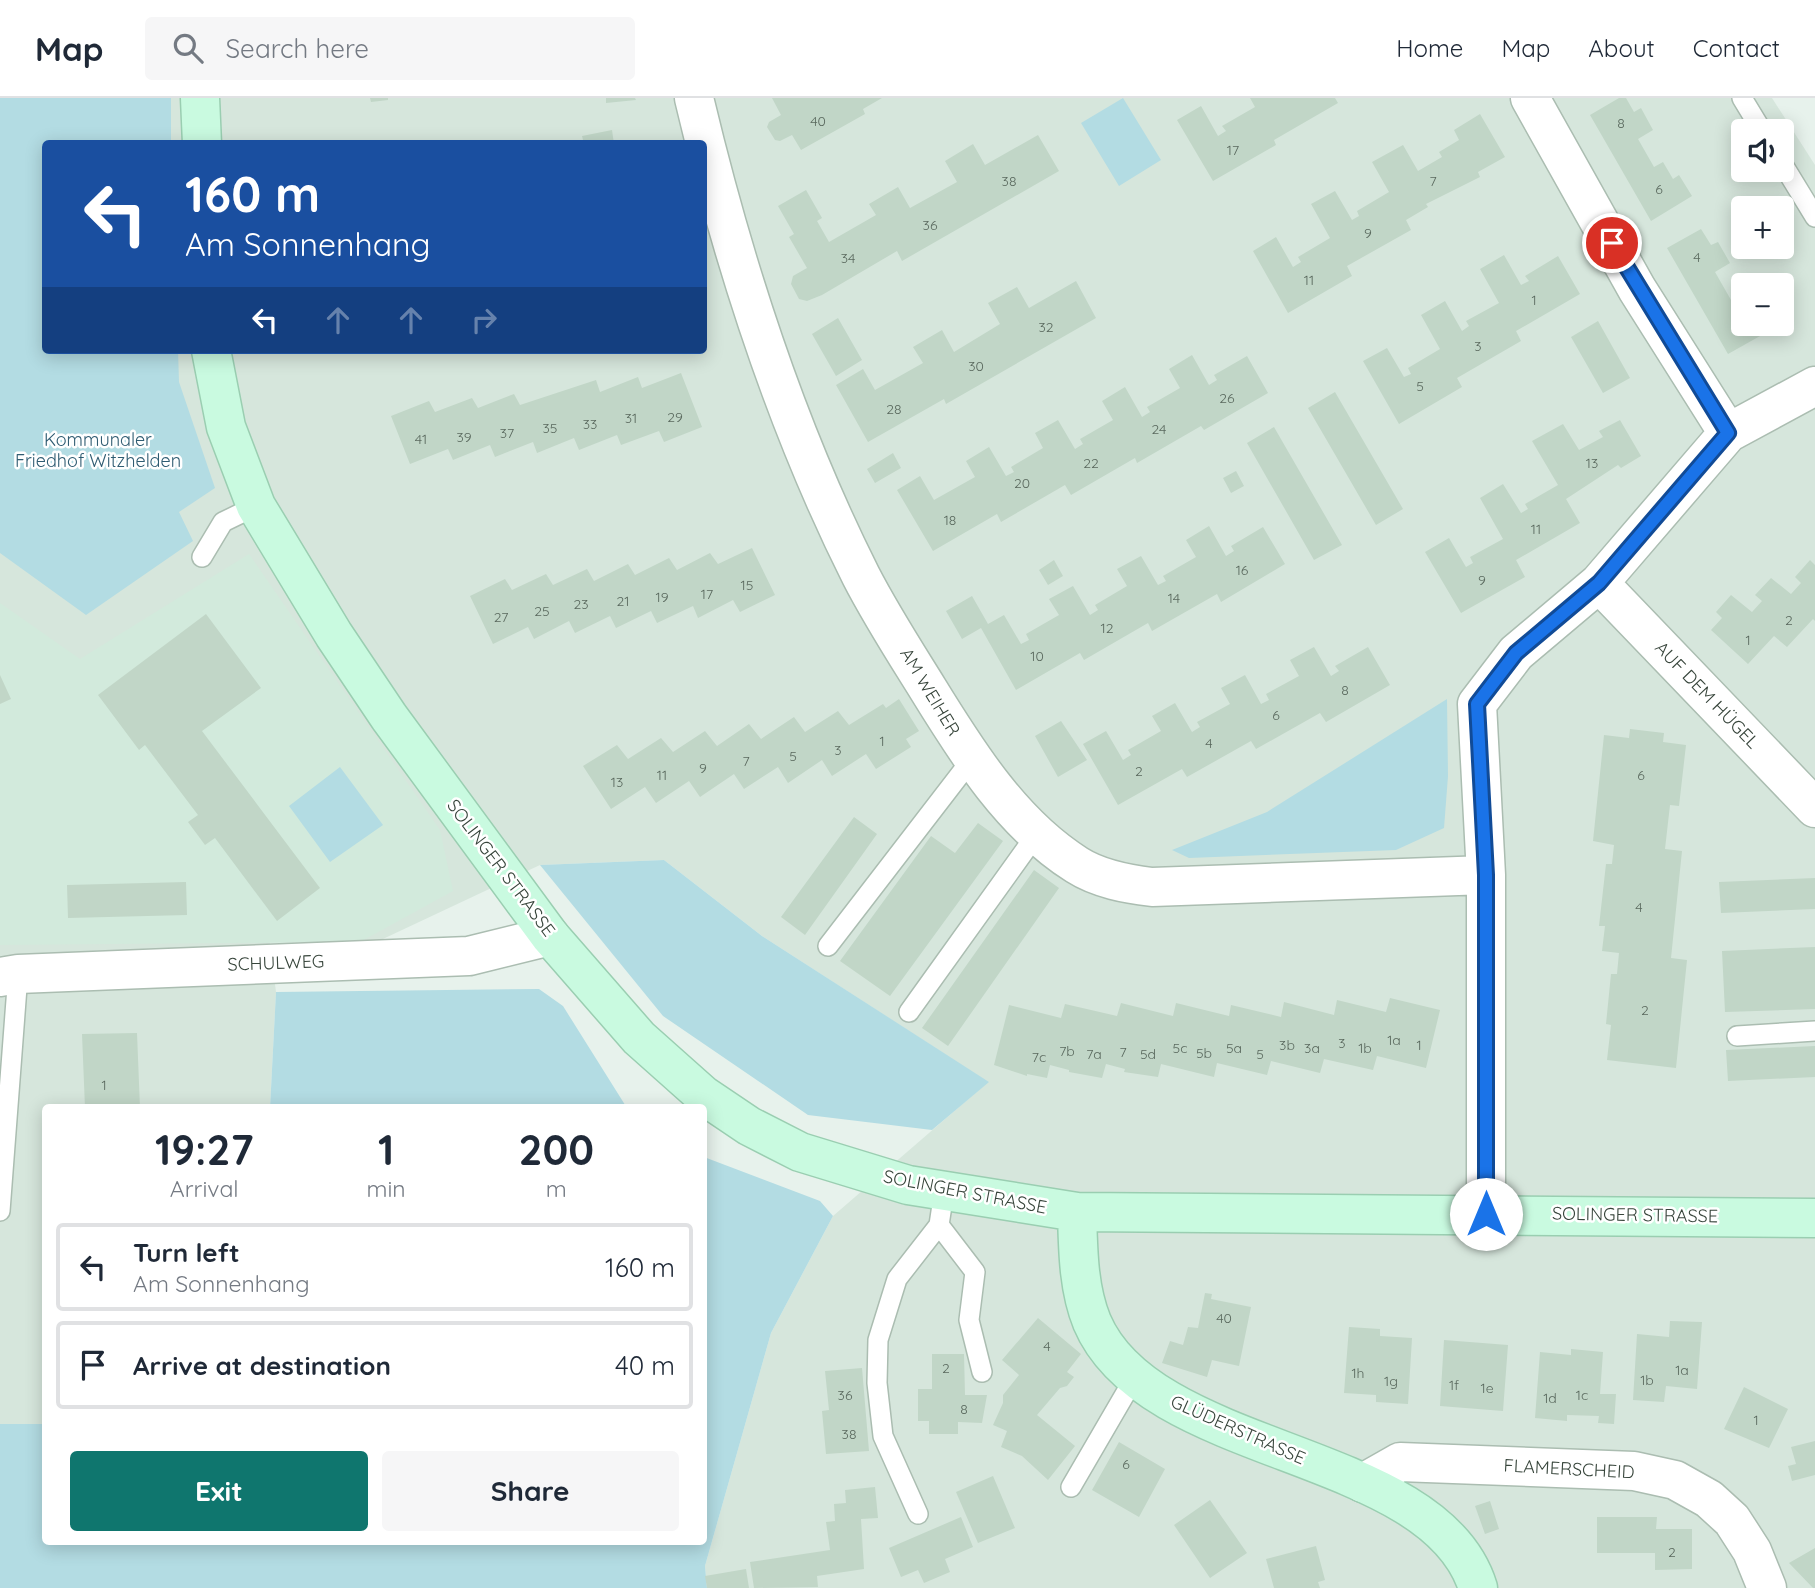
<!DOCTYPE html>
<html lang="en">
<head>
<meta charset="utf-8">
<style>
	:root { --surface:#fff; --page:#f6f6f7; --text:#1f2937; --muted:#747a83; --line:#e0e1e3; --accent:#0f766e }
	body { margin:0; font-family:Quicksand,sans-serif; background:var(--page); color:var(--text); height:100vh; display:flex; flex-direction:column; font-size:26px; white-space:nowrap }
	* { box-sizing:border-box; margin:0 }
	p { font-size:23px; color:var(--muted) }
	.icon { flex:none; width:38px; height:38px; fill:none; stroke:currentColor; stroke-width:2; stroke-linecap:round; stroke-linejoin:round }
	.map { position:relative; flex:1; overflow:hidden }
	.side { position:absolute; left:42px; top:1006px; width:665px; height:441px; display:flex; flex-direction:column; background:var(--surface); border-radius:7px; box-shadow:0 4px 18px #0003 }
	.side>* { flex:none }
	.top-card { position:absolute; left:42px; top:42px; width:665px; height:214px; border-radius:7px; box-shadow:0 4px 18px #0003; background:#1a4fa0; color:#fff; overflow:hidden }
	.controls { position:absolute; left:1731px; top:21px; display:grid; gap:14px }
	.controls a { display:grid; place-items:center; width:63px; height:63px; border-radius:7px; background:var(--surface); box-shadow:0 4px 18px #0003; font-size:35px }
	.pin { position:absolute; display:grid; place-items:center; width:60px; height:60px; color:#fff; margin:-30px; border:4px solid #fff; border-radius:50%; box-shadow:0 2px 7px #0007 }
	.me { position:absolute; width:77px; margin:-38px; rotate:0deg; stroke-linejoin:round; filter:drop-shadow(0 0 5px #0008) }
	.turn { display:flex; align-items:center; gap:24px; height:147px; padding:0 28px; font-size:32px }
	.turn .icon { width:91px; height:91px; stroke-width:2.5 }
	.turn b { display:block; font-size:49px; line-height:60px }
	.lanes { display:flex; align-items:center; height:66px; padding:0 28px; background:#0003; justify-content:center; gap:35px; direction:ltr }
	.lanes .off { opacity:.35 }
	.eta { display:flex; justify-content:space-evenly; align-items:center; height:119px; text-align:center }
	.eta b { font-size:42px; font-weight:800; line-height:49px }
	.button { display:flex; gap:14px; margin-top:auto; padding:14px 28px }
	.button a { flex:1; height:80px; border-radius:7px; background:var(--accent); color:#fff; font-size:28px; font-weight:800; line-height:80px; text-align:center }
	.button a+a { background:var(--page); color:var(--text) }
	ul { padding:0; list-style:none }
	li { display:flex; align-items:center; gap:21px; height:88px; margin:0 14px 10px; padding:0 14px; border:4px solid var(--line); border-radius:7px }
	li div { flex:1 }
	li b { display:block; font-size:26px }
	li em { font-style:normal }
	header { display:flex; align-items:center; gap:42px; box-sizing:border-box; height:98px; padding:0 35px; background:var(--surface); border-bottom:2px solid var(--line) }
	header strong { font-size:33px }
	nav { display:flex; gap:38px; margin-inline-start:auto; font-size:24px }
	.search { width:490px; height:63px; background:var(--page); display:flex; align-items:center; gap:18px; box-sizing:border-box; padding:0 24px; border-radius:7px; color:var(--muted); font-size:26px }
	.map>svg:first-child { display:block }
</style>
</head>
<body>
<header>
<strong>Map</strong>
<div class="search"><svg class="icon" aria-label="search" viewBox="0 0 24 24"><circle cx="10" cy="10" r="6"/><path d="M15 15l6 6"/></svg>Search here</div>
<nav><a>Home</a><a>Map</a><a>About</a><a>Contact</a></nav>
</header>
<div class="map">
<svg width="1815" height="1490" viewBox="0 0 1815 1490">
	<rect width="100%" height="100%" fill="#e7f2ec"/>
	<!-- residential -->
	<path fill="#d6e6dc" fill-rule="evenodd" d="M0,0H1772L1815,67V1490H707L705,1468L771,1235L833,1118L988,984L762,838L664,762L540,767L368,848L269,839L276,894L270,1010H46L45,1326H0ZM1743,33H1782V72H1743ZM46,46H704V252H46ZM1743,110H1782V149H1743ZM1743,187H1782V226H1743Z"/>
	<!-- education -->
	<path fill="#d2eadc" d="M249,456L440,732L453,793L360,844L0,847V505L80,561Z"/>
	<!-- green -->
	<path fill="#b3dce3" d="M0,0H171V45L46,46V252H178L179,284L215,390L179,414L193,443L86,517L0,455Z
		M1123,0L1161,62L1119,88L1081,25Z
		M1447,601L1448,678L1444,730L1396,752L1189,760L1172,752L1267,714Z
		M340,669L383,727L330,764L289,708Z
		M664,762L762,838L989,984L932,1032L808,1017L663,918L540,767Z
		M539,891L563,908L627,1010H270L276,894Z
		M704,1059L820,1103L833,1118L771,1235L705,1468L707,1490H0V1326H45L46,1444H704Z"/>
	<!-- building -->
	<path fill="#c1d6c7" d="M370,0H388V2L371,4Z
		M606,0H635L636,2L606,5Z
		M772,0H882L863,11L865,16L801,52L792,37L780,43L775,42L767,29L769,24L781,17Z
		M1250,0H1335L1338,5L1274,42L1276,47L1213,83L1177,22L1201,8L1218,38L1226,33L1222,28L1255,9Z
		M1619,0H1626L1634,14L1641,10L1653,32L1638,41L1654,69L1663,64L1673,81L1679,77L1692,98L1651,123L1590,17Z
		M1480,16L1505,59L1478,74L1480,79L1426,106L1428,109L1406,122L1411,132L1347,168L1352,178L1288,215L1253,153L1276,139L1293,169L1301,164L1298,159L1330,140L1311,106L1335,93L1352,122L1359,118L1357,113L1389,94L1372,64L1403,47L1418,73L1442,59L1439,54L1459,42L1454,32Z
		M612,32L614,46H584L582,38Z
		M1038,37L1059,73L902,163L897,153L822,197L807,203L799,201L791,186L793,178L807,170L789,139L794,136L778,108L806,92L822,120L817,123L829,144L876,117L869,106L898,89L910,110L957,84L945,63L973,46L985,67Z
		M1701,131L1711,147L1718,144L1730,165L1715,174L1731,202L1740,197L1743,203V226H1765L1769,233L1728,256L1667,150Z
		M1504,157L1521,187L1529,183L1525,178L1558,158L1580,196L1516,233L1521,243L1457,280L1462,289L1399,326L1363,263L1387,250L1404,279L1411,276L1408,270L1440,251L1421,217L1445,203L1462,233L1469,228L1466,223L1499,205L1480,171Z
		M1076,183L1096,220L946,306L944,301L868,344L836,287L863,271L875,292L923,265L913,249L942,232L954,254L1000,226L988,205L1017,189L1029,210Z
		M838,220L862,262L836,278L812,236Z
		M1598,223L1630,280L1603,295L1571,239Z
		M1192,257L1209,287L1217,282L1214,277L1247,258L1268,295L1204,332L1201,328L1137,365L1135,360L1071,397L1065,387L1001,424L997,416L933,453L897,392L920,378L934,402L975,379L966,363L989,349L1006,378L1014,374L1011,369L1043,350L1035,335L1058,322L1075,351L1083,346L1080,341L1113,322L1102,303L1125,289L1142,319L1150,314L1147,309L1180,290L1169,271Z
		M681,275L702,329L664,344L659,333L621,347L617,337L579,352L574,340L537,355L533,344L495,359L490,347L453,362L448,351L410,366L391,318L429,303L435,314L472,300L478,310L514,296L520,307L596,282L600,294L638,279L642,290Z
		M1335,294L1403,411L1376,427L1308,310Z
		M1620,322L1641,358L1621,370L1618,367L1566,401L1580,425L1516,462L1525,479L1461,515L1425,454L1449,440L1466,469L1473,465L1470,459L1503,441L1480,400L1503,386L1521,415L1528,411L1525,406L1558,387L1532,343L1563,326L1579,352L1603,339L1599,333Z
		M1274,329L1342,447L1314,462L1247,345Z
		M893,355L901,370L875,385L867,371Z
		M1236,373L1244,388L1231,395L1223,380Z
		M1209,428L1226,458L1234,453L1231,448L1263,429L1285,466L1221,504L1217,496L1152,533L1148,525L1084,562L1080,555L1016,592L981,530L962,541L946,513L972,498L988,526L1004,517L1021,546L1029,542L1026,536L1059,517L1049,501L1073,488L1090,517L1098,512L1095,507L1127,488L1117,471L1141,458L1158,487L1166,483L1163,478L1196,459L1186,442Z
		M752,450L775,497L740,514L733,502L698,520L693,508L657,525L651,513L616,530L610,518L575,535L569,523L534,541L528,529L493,546L470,498L505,481L512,492L546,476L553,487L587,471L594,483L628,466L635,477L669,460L677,472L710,455L718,466Z
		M1054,462L1063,478L1048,487L1039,472Z
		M1810,462L1815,467V523L1813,521L1787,549L1774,538L1748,566L1711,532L1722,520L1716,514L1731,497L1752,514L1762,503L1755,497L1771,480L1791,496L1801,485L1795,479Z
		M206,516L261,590L202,633L320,790L277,823L215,740L205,747L188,724L198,717L145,647L139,652L98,597Z
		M1314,549L1331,578L1339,573L1335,568L1368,549L1390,587L1326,624L1320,615L1256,651L1251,643L1187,679L1182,671L1118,707L1083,646L1106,633L1123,662L1131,657L1128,652L1161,633L1152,618L1175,605L1192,634L1200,629L1197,624L1230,606L1221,590L1245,577L1261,606L1269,602L1266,596L1299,578L1290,562Z
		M0,577L11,601L0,606Z
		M899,601L919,633L906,641L911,649L876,671L866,656L832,678L822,662L788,685L778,669L744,691L734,676L700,699L689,683L656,705L645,689L611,711L583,668L617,647L628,661L661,640L673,654L705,633L717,648L749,626L761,641L794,619L805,634L838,613L849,627L883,606L886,610Z
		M1061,623L1087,662L1058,679L1035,638Z
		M1630,631L1664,635L1663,644L1686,647L1679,708L1670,707L1665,751L1682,753L1671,860L1687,862L1676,970L1607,962L1611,927L1606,926L1611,876H1617L1619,855L1602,853L1605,828H1599L1606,766H1612L1614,747L1593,743L1604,637L1629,640Z
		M854,719L877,736L805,837L781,819Z
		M978,725L1003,743L890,898L840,863L931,738L955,755Z
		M1034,772L1059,790L948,948L922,930Z
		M1815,780V811L1721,815L1719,784Z
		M186,784L187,817L68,820L67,787Z
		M1815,849V911L1725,914L1722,853Z
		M1390,900L1440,912L1426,970L1377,958L1373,972L1324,961L1320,975L1271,963L1267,977L1217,965L1214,979L1161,966L1158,979L1124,974L1125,971L1106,966L1102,980L1069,974V972L1050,967L1047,980L1027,976V978L994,967L1009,907L1061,920L1065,906L1117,918L1121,905L1173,918L1176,905L1229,918L1231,907L1281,919L1284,904L1334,917L1337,902L1386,914Z
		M137,935L140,1010H85L82,936Z
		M1815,948V979L1728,983L1726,952Z
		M1205,1195L1212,1196L1211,1201L1251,1209L1239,1268L1212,1262L1207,1279L1162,1265L1170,1243L1183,1247L1188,1229L1198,1230Z
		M1038,1220L1081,1256L1067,1274L1074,1279L1067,1288L1060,1290L1037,1317L1075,1348L1048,1382L1022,1358L1001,1349L1007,1333L993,1327L1003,1305V1297L1019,1277L1002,1262Z
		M1670,1223L1702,1224L1697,1291L1666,1288L1664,1304L1633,1302L1637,1236L1669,1239Z
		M1349,1229L1380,1231V1238L1412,1240L1408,1306L1376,1304V1297L1344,1295Z
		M1444,1242L1508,1247L1503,1313L1440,1308Z
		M1571,1251L1603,1254L1600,1296H1616L1614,1326L1598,1325L1599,1318L1567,1317V1323L1535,1320L1540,1254L1571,1257Z
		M932,1256H964L965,1297H987L982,1325L958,1324V1336H929V1323H918V1291H932Z
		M862,1270L869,1353L826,1356L822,1313L829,1312L825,1273Z
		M1744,1289L1788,1311L1769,1350L1724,1331Z
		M1815,1343V1377L1792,1383L1788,1368L1796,1366L1791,1349Z
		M1119,1344L1165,1371L1139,1419L1092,1392Z
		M993,1378L1015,1430L978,1445L956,1394Z
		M875,1389L878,1420L861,1421L864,1471L817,1478L818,1489L754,1490L750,1464L830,1452L826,1424L835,1423L834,1406L846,1405L845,1392Z
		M1210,1402L1247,1455L1210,1480L1174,1427Z
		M1490,1403L1499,1431L1485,1436L1475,1408Z
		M961,1419L973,1449L945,1461L950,1474L924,1485L918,1472L901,1479L889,1450Z
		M1597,1419H1657L1656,1431H1692V1471L1655,1472V1455H1597Z
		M1316,1448L1325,1482L1318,1484L1320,1490H1274L1266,1461Z
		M1815,1450V1490H1813L1789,1465Z
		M746,1471L749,1490H707L705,1478Z"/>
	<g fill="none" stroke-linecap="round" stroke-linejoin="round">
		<defs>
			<path id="lane" d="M1742,0L1762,33
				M1782,65L1815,119
				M202,459L223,424L256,408
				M828,848L972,661
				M909,914L1036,737
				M1737,938L1815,933
				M0,1113L18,876
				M939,1127L975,1174L969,1222L982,1274
				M1071,1389L1135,1279
				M918,1416L883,1338L877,1285L878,1242L897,1181L939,1127L944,1094"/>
			<path id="street" d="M694,0C733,164 785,327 861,478C881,517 905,554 928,591C968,656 1012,726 1077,767C1099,781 1127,786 1152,789L1486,777
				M1530,0L1637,191L1728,335
				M1599,485L1815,710
				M0,879L18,876L469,858L550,838
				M1486,1116V777L1477,606L1516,555L1599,485L1728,335L1815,288
				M1363,1385L1400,1364L1634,1373L1675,1382L1709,1401L1732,1422L1752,1453L1767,1490"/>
			<path id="secondary" d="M200,0L202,46
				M211,252L226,329L256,408L334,537L389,619L550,838L639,940L703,997L749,1028L800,1054L908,1087L1077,1114L1815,1120
				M1077,1114C1078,1150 1078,1190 1092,1224C1150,1361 1435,1349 1478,1490"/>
		</defs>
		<!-- lane casing -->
		<use href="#lane" stroke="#abbdb1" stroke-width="22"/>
		<!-- street casing -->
		<use href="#street" stroke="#abbdb1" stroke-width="41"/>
		<!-- secondary casing -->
		<use href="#secondary" stroke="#9aceb1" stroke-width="41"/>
		<!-- lane -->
		<use href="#lane" stroke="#fff" stroke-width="19"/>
		<!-- street -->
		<use href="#street" stroke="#fff" stroke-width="38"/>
		<!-- secondary -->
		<use href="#secondary" stroke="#c9fae0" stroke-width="38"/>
	</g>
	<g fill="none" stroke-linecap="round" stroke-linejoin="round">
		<defs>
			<path id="route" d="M1486,1116V777L1477,606L1516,555L1599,485L1728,335L1612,145"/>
		</defs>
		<!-- route casing -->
		<use href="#route" stroke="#114b97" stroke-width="18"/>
		<!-- route -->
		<use href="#route" stroke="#1a73e8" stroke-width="12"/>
	</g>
	<g text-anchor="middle" stroke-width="5" stroke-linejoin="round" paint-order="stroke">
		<!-- number labels -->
		<g font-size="14" fill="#5a695e">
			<text x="818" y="28">40</text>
			<text x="1621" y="30">8</text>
			<text x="1233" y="57">17</text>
			<text x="1009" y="88">38</text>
			<text x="1433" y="88">7</text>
			<text x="1659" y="96">6</text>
			<text x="930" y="132">36</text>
			<text x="1368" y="140">9</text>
			<text x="1697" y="164">4</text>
			<text x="848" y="165">34</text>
			<text x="1309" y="187">11</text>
			<text x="1534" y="207">1</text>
			<text x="1046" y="234">32</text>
			<text x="1478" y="253">3</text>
			<text x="976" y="273">30</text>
			<text x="1420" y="293">5</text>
			<text x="1227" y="305">26</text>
			<text x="894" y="316">28</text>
			<text x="675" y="324">29</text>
			<text x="631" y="325">31</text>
			<text x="590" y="331">33</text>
			<text x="550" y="335">35</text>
			<text x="1159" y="336">24</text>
			<text x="507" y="340">37</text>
			<text x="464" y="344">39</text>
			<text x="421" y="346">41</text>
			<text x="1091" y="370">22</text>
			<text x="1592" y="370">13</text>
			<text x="1022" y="390">20</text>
			<text x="950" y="427">18</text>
			<text x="1536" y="436">11</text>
			<text x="1242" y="477">16</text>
			<text x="1482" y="487">9</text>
			<text x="747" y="492">15</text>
			<text x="707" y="501">17</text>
			<text x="662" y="504">19</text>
			<text x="1174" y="505">14</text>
			<text x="623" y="508">21</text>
			<text x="581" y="511">23</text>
			<text x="542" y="518">25</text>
			<text x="501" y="524">27</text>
			<text x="1789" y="527">2</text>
			<text x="1107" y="535">12</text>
			<text x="1748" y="547">1</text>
			<text x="1037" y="563">10</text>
			<text x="1345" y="597">8</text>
			<text x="1276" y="622">6</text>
			<text x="882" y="648">1</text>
			<text x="1209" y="650">4</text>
			<text x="838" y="657">3</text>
			<text x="793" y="663">5</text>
			<text x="746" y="668">7</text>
			<text x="703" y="675">9</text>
			<text x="1139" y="678">2</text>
			<text x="662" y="682">11</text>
			<text x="1641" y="682">6</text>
			<text x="617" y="689">13</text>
			<text x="1639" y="814">4</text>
			<text x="1645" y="917">2</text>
			<text x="1394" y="947">1a</text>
			<text x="1342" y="950">3</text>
			<text x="1287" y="952">3b</text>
			<text x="1419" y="952">1</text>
			<text x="1180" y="955">5c</text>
			<text x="1234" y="955">5a</text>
			<text x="1312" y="955">3a</text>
			<text x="1365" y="955">1b</text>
			<text x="1067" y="958">7b</text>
			<text x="1123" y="959">7</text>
			<text x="1204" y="960">5b</text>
			<text x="1094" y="961">7a</text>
			<text x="1148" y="961">5d</text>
			<text x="1260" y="961">5</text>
			<text x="1039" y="964">7c</text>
			<text x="104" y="992">1</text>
			<text x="1224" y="1225">40</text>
			<text x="1047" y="1253">4</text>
			<text x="946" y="1275">2</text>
			<text x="1682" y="1277">1a</text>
			<text x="1358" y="1280">1h</text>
			<text x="1647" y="1287">1b</text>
			<text x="1391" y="1288">1g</text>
			<text x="1454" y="1292">1f</text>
			<text x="1487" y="1295">1e</text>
			<text x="845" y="1302">36</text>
			<text x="1582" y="1302">1c</text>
			<text x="1550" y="1305">1d</text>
			<text x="964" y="1316">8</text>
			<text x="1756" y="1327">1</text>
			<text x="849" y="1341">38</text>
			<text x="1126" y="1371">6</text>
			<text x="1672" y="1459">2</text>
		</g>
		<!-- park labels -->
		<g font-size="18" fill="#2f5c72" stroke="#fff">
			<text x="98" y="348">Kommunaler<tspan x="98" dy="21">Friedhof Witzhelden</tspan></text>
		</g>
		<!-- street labels -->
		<g font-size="18" fill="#37453b" stroke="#fff">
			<text transform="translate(930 594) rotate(59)" y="6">AM WEIHER</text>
			<text transform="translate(1707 597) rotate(46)" y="6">AUF DEM HÜGEL</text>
			<text transform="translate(501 770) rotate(53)" y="6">SOLINGER STRASSE</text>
			<text transform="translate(276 865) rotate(-2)" y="6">SCHULWEG</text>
			<text transform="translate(965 1094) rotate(11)" y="6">SOLINGER STRASSE</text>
			<text transform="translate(1635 1117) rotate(1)" y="6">SOLINGER STRASSE</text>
			<text transform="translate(1238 1332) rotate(24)" y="6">GLÜDERSTRASSE</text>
			<text transform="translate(1569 1371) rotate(3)" y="6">FLAMERSCHEID</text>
		</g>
	</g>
</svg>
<div class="controls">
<a><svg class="icon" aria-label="sound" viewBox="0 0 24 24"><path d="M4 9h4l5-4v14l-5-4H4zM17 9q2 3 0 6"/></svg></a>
<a>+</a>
<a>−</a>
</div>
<div class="pin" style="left:1612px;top:145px;background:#d93025"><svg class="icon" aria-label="arrive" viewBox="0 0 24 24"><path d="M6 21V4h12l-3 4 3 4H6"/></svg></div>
<svg class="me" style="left:1486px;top:1116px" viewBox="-20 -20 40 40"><circle r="19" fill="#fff"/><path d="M0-13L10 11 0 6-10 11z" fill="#1a73e8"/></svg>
<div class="top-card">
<div class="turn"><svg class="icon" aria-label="left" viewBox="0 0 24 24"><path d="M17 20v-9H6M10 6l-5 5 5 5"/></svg><div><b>160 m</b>Am Sonnenhang</div></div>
<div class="lanes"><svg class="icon" aria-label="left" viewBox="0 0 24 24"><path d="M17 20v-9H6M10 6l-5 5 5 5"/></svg><svg class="icon off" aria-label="ahead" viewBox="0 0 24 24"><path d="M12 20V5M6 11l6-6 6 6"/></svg><svg class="icon off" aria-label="ahead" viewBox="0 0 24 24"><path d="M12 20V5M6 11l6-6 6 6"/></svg><svg class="icon off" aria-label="right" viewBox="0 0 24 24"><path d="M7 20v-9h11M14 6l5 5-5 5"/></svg></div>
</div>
<section class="side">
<div class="eta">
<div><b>19:27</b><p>Arrival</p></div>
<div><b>1</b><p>min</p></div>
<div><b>200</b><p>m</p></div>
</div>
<ul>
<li><svg class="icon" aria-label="left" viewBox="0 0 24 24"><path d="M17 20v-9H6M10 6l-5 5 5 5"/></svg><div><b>Turn left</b><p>Am Sonnenhang</p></div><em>160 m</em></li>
<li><svg class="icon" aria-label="arrive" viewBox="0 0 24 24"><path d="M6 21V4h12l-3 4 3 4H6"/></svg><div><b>Arrive at destination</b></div><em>40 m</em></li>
</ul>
<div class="button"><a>Exit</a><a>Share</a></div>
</section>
</div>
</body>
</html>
